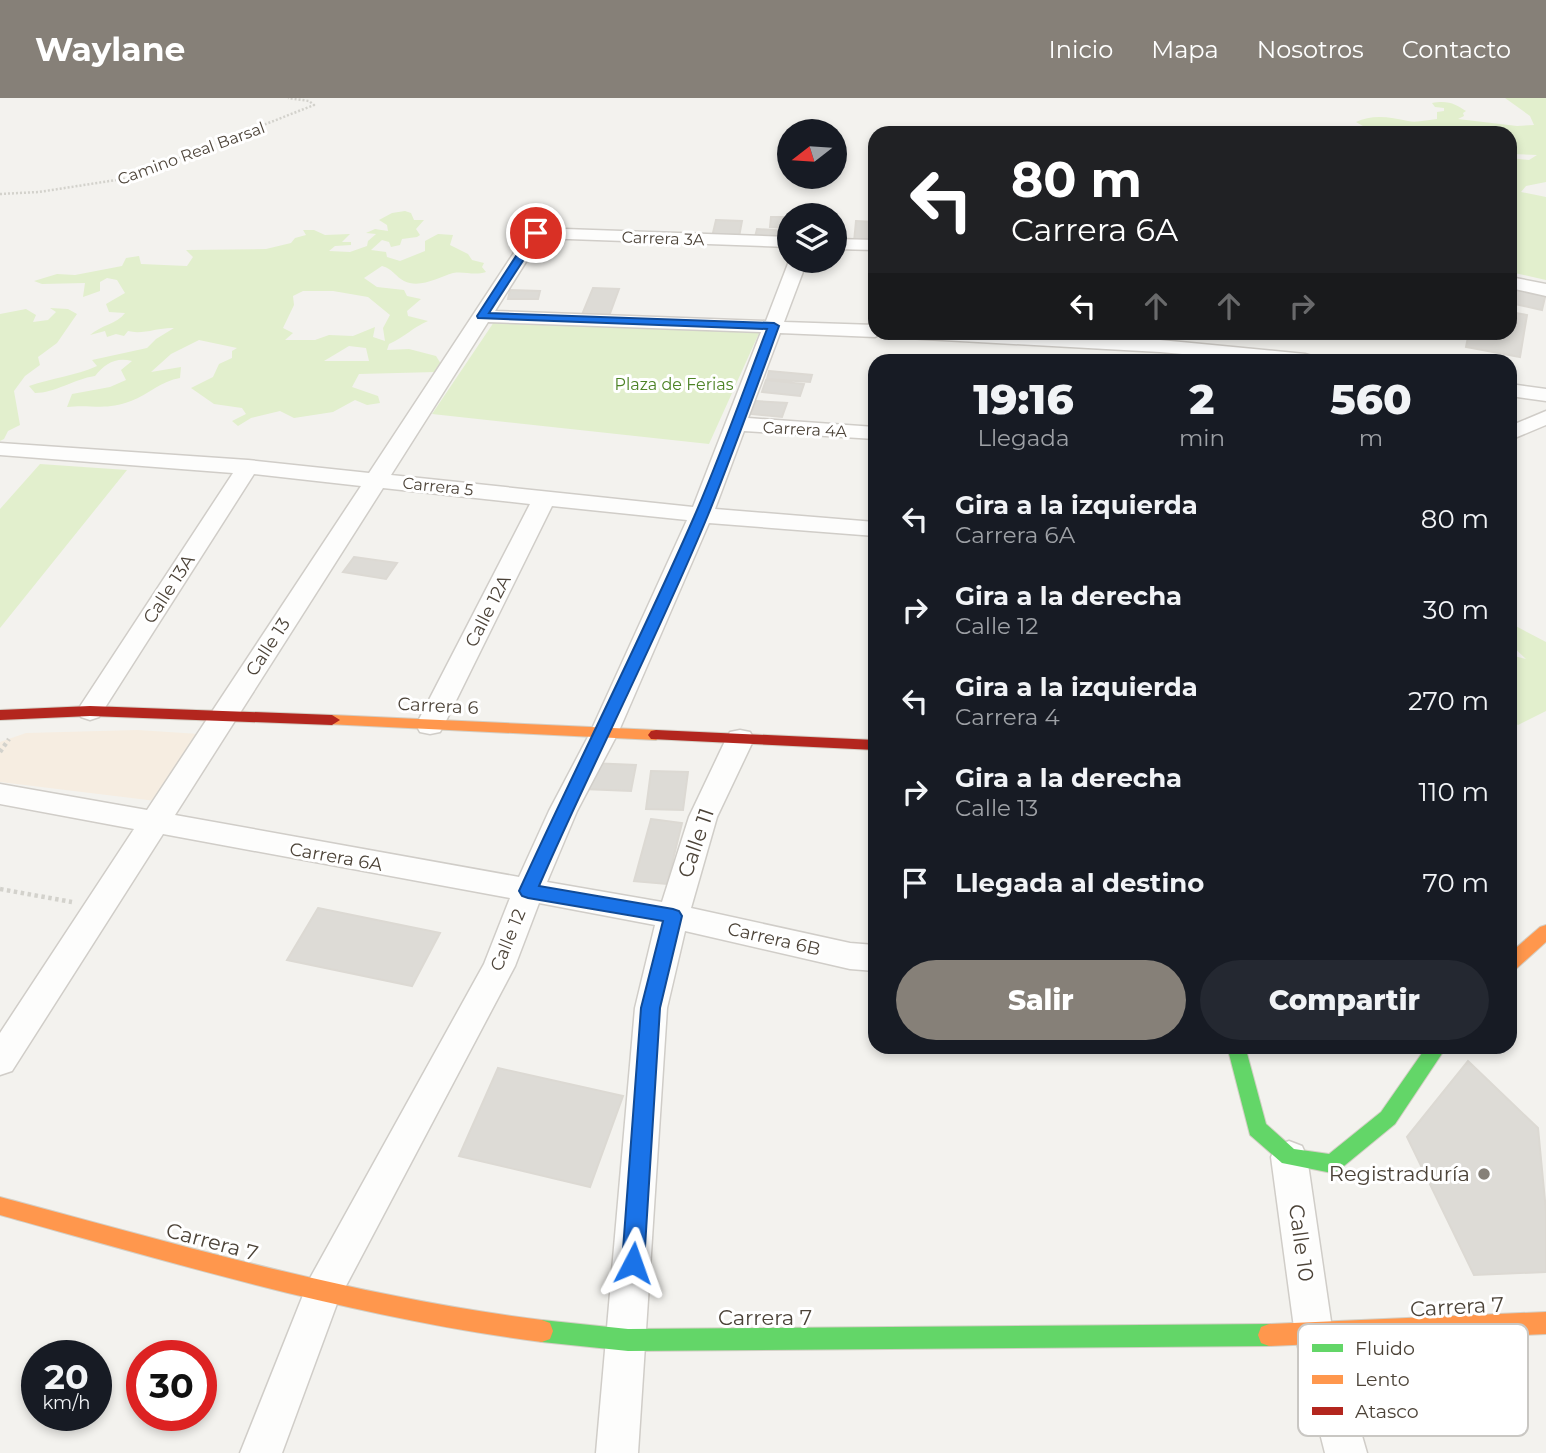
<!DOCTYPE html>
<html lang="es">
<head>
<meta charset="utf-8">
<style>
	:root { --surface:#171b24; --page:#242831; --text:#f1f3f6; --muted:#9ea1a6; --accent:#868078 }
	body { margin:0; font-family:Montserrat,sans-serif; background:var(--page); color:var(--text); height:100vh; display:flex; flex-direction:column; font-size:26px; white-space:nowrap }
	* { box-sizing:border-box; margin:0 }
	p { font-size:23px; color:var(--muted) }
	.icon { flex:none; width:38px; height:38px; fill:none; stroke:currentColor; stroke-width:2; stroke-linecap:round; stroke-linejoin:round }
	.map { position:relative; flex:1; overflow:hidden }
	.details { position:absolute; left:868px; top:256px; width:649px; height:700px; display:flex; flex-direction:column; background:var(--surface); border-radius:21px; box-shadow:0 4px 10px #0003 }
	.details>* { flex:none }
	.hud { position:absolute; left:868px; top:28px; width:649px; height:214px; border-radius:21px; box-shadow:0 4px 10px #0003; background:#202124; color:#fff; overflow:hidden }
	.needle { width:46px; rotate:253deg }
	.tools { position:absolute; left:777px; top:21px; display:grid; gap:14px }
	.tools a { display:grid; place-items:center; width:70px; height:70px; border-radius:50%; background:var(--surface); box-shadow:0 4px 10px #0003; font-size:35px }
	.speed { position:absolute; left:21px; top:1242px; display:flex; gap:14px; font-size:35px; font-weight:700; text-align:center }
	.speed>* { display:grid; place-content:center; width:91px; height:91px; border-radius:50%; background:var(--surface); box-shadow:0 4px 10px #0003; line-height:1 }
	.speed small { font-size:18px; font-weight:400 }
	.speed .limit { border:10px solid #d22; background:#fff; color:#111 }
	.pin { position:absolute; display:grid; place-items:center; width:60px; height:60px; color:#fff; margin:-30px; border:4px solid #fff; border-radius:50%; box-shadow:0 2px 7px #0007 }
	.me { position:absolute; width:77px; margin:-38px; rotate:4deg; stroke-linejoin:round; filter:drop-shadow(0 0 5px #0008) }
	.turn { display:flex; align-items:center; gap:24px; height:147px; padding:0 28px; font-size:32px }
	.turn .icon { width:91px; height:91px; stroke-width:2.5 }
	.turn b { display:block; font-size:49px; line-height:60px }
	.lanes { display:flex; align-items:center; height:66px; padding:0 28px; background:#0003; justify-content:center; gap:35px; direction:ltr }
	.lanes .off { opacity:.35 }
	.eta { display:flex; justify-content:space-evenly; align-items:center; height:119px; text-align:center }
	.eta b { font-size:42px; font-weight:800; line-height:49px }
	.primary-button { display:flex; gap:14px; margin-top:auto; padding:14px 28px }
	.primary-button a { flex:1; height:80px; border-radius:42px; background:var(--accent); color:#fff; font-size:28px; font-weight:800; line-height:80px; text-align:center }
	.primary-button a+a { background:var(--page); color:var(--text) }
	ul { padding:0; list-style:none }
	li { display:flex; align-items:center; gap:21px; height:91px; padding:0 28px }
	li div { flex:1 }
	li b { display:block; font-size:26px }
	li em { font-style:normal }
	header { display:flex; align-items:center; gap:42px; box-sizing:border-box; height:98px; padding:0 35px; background:var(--accent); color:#fff }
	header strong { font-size:33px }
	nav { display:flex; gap:38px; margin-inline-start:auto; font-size:24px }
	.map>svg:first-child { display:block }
</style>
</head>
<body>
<header>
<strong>Waylane</strong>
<nav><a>Inicio</a><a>Mapa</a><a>Nosotros</a><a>Contacto</a></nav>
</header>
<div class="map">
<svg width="1546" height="1355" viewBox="0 0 1546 1355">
	<rect width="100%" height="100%" fill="#f3f2ee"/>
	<!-- commercial -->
	<path fill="#f6ede1" d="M137,632L199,636L156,703L0,684V644L26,635Z"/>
	<!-- green -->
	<path fill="#e2efcd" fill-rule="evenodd" d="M1505,0H1546V84L1526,88L1521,94L1546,99V182L1510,174V60L1529,62L1537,57L1510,56V35H1343L1348,31H1368L1356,24C1372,16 1390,19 1408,23C1416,25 1428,22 1437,21V14L1444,13V10L1435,9L1432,5C1450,2 1456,7 1466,13L1463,15L1464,18L1458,21L1517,28L1534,27L1530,18Z
		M405,113L411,115L414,122H424L416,131L420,137L417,139L402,141L400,147L391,149L389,144L382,142L371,152L386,154L387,159L400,163L425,153V143L438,136L453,137L450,147L468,156L472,162L484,165L482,169L486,174C474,178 465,173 453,175C439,179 420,191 404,183C396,179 393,171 382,168L364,180L377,189L404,192L407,198L421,201L407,213L408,218L428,223C413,229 405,239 389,246L387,252L409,251L436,258L441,266L436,274L359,276L352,289L378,298L380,305L367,307L355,302L333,314L294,320L280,313L251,320L238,328L232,323L246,316L242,310L214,306L191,290L213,279L219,266L232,260V253L237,250L199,242L171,256L151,274L181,269L180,280C161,283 149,296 131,303C106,313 91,306 67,309L72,296L110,289L126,282L121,272L132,263C115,259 105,266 95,278C74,281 55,295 35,295L29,288C52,280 75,278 97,268L92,262L147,250L156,241L174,230C159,229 143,237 128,233L124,238L116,236L107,239L105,233L90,237C101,227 117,226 125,215L109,214L106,206L125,195L117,182L107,180L100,184V193L83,199L85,185L42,186L34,183L57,176L75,177L122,168L126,160L139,158L141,166L187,168L193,159L186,152L266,151L291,145L295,140L306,137L303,132H314L325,137L350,136L342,144H351V147L335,148L329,153L350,154L367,148L368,143L376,136L366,135L375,131L388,133L387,127L379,122L392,115ZM303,193H333L368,199L390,217L383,230L385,243L373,239L375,229L353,238L329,237L315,242H285L293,235L283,230L294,207L293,198ZM349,248L366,250L369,263H324Z
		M50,210L68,211L77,216L57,245L38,259L40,267L25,278L14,293L20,327L8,333L4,341L0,343V216L26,211L36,217L33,224L48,222L56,214Z
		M494,224L760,233L709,346L432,316Z
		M40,366L127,372L0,530V411Z
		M1510,525L1546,544V613L1518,627L1510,622V557L1526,561L1510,546Z"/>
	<!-- building -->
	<path fill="#dddbd6" stroke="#dcd9d3" stroke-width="2" d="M771,119H789V130L770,129Z
		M716,122L742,123L739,139H712Z
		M856,123L875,124V145L854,144Z
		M757,131L789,133V140L755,139Z
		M1510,188L1546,195L1542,212L1510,205Z
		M593,190L619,191L608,221L581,219Z
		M510,192L540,193L538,201H508Z
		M1510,214L1527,217L1520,259L1466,249L1469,234H1510Z
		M769,273L812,277L810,284L767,281Z
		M766,282L804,286L800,298L762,294Z
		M756,303L787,305L782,319L751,316Z
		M354,459L397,465L386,481L343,474Z
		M590,665L636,667L631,693L584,691Z
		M651,673L688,674L683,712L646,711Z
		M651,721L682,725L667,786L634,783Z
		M318,810L440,835L412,888L287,862Z
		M1468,963L1538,1030L1546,1113V1174L1474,1177L1407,1039Z
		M498,970L623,998L590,1089L459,1058Z"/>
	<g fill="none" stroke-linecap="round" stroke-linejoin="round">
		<defs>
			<path id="street" d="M536,130L789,139V149L541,140L495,213L766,223L789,163H807L784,224L875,227V234H884L875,239L780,235L748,320L875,329V341L744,333L715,411L875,424V438L709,425L618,635L577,713L547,784L662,804L689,719L726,641L730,634L740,632L750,634L754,641L717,719L691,810L850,845L875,847V873L850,871L685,833L667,910L638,1355H596L635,910L655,827L539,805L515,868L338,1203L282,1355H240L309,1182L484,866L510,800L163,736L12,973L0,977V935L134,731L0,706V686L147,712L361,388L254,376L99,619L90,622L81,619L77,613L233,375L0,357V345L248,362L369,375L527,135ZM488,224L761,234L693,409L391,377ZM383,390L530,406L416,627L420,634L430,636L440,634L444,627L552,408L687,422L590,635L549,713L519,779L175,717Z
				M835,141L875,142V152L835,151Z
				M1510,179L1546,186V198L1510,190Z
				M898,234H1021L1160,242L1305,256L1312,258L1315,262H1249L1160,254L907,240Z
				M1510,286L1546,291V303L1510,298Z
				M1546,313V327L1510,342V328Z
				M1289,1043L1302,1048L1307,1059L1333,1237L1367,1355H1325L1295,1237L1271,1059L1276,1048Z"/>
			<path id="fast" d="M1227,948H1245L1266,1026L1294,1051L1329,1056L1381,1014L1427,948H1447L1395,1026L1339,1072L1332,1075L1282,1065L1250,1037Z
				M542,1222L628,1231L1269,1226L1277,1229L1280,1237L1277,1245L1269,1248L628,1253L542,1244L534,1241L531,1233L534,1225Z"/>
			<path id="slow" d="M332,617L656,632L664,637L656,642L327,626L324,622L327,618Z
				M1546,827V844L1516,871L1510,873V855L1540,829Z
				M0,1099C180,1147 357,1199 542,1222L550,1225L553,1233L550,1241L542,1244C357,1220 180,1167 0,1117Z
				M1546,1214V1236L1269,1248L1261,1245L1258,1237L1261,1229L1269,1226Z"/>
			<path id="jam" d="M90,608L332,617L340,622L332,627L90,618L0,622V612Z
				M656,632L875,642V652L651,641L648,637L651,633Z"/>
		</defs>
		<!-- street casing -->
		<use href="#street" stroke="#d0cdc8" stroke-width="3"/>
		<!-- fast casing -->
		<use href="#fast" stroke="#d3cfc5" stroke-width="2"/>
		<!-- slow casing -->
		<use href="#slow" stroke="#d3cfc5" stroke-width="2"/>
		<!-- jam casing -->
		<use href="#jam" stroke="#d3cfc5" stroke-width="2"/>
		<!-- path-far1 -->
		<path stroke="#d3d2cc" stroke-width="2.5" stroke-dasharray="2 2" stroke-linecap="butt" d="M0,96L39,94L129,80L314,7L309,3L288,0"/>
		<!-- path -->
		<path stroke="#d3d2cc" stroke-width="4.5" stroke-dasharray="3.5 3.5" stroke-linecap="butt" d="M0,654L9,641
			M0,791L72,804"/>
		<!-- street -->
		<use href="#street" fill="#fdfdfc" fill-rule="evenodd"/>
		<!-- fast -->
		<use href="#fast" fill="#63d668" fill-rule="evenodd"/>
		<!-- slow -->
		<use href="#slow" fill="#ff974d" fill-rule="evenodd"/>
		<!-- jam -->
		<use href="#jam" fill="#b3261e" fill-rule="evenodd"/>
	</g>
	<!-- route -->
	<path fill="#1a73e8" stroke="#114b97" stroke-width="2" d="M536,132L541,135L489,215L774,225L779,228C756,291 733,355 708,417C656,543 593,664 539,788L673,811L679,813L682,818L660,910L644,1165L641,1172L633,1175L626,1172L622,1165L641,910L663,823L528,800L522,798L519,793C576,668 639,545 694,419C721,357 743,294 767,231L478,220L477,218L531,135Z"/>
	<!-- markers -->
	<circle fill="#868078" stroke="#fff" stroke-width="2.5" cx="1484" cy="1076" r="7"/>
	<g text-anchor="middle" stroke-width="6" stroke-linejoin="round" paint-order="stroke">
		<!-- far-street labels -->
		<g font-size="16" fill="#4c4338" stroke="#fff">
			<text transform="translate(191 55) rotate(-20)" y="6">Camino Real Barsal</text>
			<text transform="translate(663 140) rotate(2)" y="6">Carrera 3A</text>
			<text transform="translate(805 331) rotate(3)" y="6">Carrera 4A</text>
			<text transform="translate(438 388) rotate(6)" y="6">Carrera 5</text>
		</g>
		<!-- far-park labels -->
		<g font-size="16" fill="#4d8326" stroke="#fff">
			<text x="674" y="292">Plaza de Ferias</text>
		</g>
		<!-- street labels -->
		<g font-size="18" fill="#4c4338" stroke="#fff">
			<text transform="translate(169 491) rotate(-57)" y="6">Calle 13A</text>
			<text transform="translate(488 513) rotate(-63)" y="6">Calle 12A</text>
			<text transform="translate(268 549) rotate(-57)" y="6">Calle 13</text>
			<text transform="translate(438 608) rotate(3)" y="6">Carrera 6</text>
			<text transform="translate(336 759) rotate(10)" y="6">Carrera 6A</text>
			<text transform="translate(774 841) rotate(13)" y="6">Carrera 6B</text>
			<text transform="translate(508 842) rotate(-68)" y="6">Calle 12</text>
		</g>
		<!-- near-street labels -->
		<g font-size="21" fill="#4c4338" stroke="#fff">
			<text transform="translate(696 745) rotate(-71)" y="7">Calle 11</text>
			<text transform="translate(212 1144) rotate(15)" y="7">Carrera 7</text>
			<text transform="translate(1301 1145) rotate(82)" y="7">Calle 10</text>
			<text transform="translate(1457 1209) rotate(-3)" y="7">Carrera 7</text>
			<text x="765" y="1227">Carrera 7</text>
		</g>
		<!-- near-poi labels -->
		<g font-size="21" fill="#4c4338" stroke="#fff" text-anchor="end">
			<text x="1470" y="1083">Registraduría</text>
		</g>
	</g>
	<!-- legend -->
	<rect x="1298" y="1226" width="230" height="112" rx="10" fill="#fff" stroke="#c9c7c3" stroke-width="2"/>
	<rect x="1312" y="1246" width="31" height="8" fill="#63d668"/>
	<rect x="1312" y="1277" width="31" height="9" fill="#ff974d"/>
	<rect x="1312" y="1309" width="31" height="8" fill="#b3261e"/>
	<g font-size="19" fill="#4c4338">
		<text x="1355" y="1257">Fluido</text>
		<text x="1355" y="1288">Lento</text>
		<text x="1355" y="1320">Atasco</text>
	</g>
</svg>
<div class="tools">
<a><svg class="needle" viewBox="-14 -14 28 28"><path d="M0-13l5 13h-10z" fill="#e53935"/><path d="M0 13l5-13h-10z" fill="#9ea1a6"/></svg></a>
<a><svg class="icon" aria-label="layers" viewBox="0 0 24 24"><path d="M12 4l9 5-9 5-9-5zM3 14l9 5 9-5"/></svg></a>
</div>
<div class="speed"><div>20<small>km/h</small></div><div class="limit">30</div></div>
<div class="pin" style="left:536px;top:135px;background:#d93025"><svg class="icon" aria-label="arrive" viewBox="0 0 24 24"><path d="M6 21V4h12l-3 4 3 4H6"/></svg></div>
<svg class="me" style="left:633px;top:1165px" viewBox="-20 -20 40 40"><path d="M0-17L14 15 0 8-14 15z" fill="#1a73e8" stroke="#fff" stroke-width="4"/></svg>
<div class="hud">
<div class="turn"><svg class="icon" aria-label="left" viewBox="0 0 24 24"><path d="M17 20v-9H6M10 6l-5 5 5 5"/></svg><div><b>80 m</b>Carrera 6A</div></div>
<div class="lanes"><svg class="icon" aria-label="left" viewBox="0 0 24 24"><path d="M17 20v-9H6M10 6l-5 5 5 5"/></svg><svg class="icon off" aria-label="ahead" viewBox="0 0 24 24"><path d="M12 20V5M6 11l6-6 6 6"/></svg><svg class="icon off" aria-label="ahead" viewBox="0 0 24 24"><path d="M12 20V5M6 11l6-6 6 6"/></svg><svg class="icon off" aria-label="right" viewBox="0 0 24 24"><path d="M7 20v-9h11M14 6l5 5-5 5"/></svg></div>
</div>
<section class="details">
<div class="eta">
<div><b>19:16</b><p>Llegada</p></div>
<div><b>2</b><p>min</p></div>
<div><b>560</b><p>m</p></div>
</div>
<ul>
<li><svg class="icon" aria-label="left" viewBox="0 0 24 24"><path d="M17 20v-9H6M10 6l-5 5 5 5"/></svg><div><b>Gira a la izquierda</b><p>Carrera 6A</p></div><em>80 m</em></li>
<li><svg class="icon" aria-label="right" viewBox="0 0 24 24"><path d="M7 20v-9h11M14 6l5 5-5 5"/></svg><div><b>Gira a la derecha</b><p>Calle 12</p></div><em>30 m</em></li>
<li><svg class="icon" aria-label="left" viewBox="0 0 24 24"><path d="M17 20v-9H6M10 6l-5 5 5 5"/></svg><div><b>Gira a la izquierda</b><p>Carrera 4</p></div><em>270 m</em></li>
<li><svg class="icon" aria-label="right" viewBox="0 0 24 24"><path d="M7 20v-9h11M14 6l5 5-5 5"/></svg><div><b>Gira a la derecha</b><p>Calle 13</p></div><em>110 m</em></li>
<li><svg class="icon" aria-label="arrive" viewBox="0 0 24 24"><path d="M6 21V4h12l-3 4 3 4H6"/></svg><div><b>Llegada al destino</b></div><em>70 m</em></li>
</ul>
<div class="primary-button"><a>Salir</a><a>Compartir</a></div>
</section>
</div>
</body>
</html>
